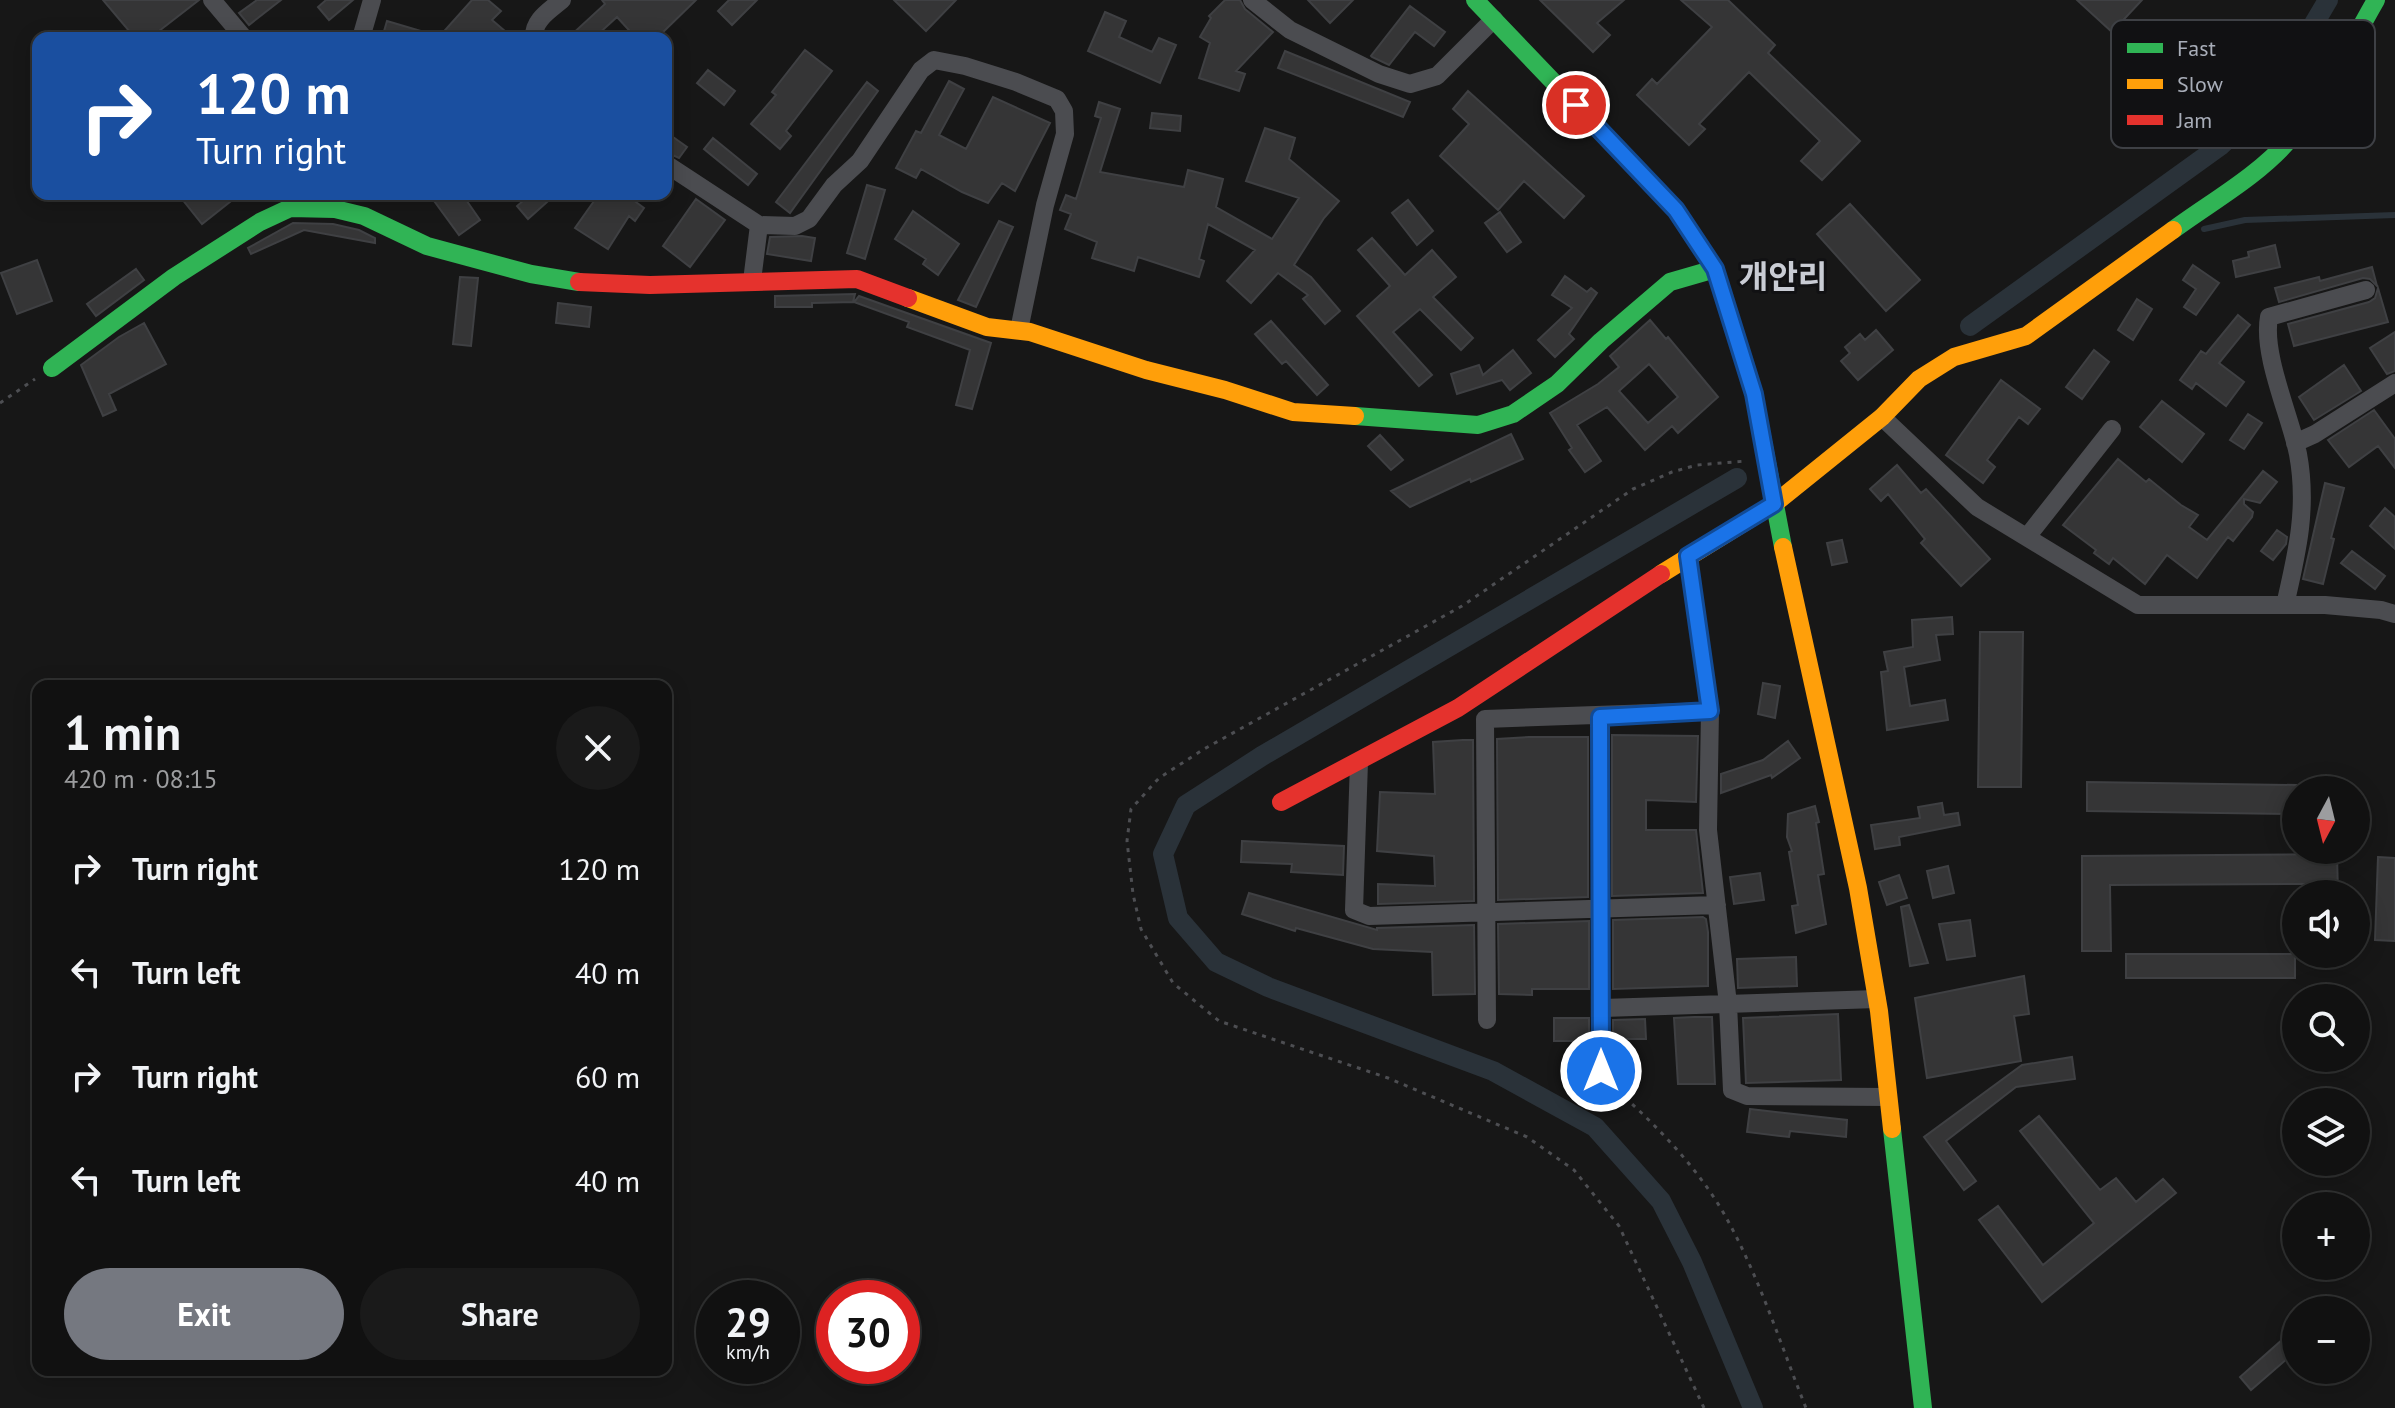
<!DOCTYPE html>
<html lang="en">
<head>
<meta charset="utf-8">
<style>
	:root { --surface:#111; --page:#1a1a1a; --text:#f1f3f6; --muted:#9c9d9f; --line:#303131; --accent:#757880 }
	body { margin:0; font-family:"PT Sans","Noto Sans KR",sans-serif; background:var(--page); color:var(--text); height:100vh; display:flex; flex-direction:column; font-size:30px; white-space:nowrap }
	* { box-sizing:border-box; margin:0 }
	p { font-size:26px; color:var(--muted) }
	.icon { flex:none; width:44px; height:44px; fill:none; stroke:currentColor; stroke-width:2; stroke-linecap:round; stroke-linejoin:round }
	.map { position:relative; flex:1; overflow:hidden }
	.sheet { position:absolute; left:32px; top:680px; width:640px; height:696px; display:flex; flex-direction:column; background:var(--surface); border-radius:16px; box-shadow:0 4px 20px #0003,0 0 0 2px var(--line) }
	.sheet>* { flex:none }
	.top-card { position:absolute; left:32px; top:32px; width:640px; height:168px; border-radius:16px; box-shadow:0 4px 20px #0003,0 0 0 2px var(--line); background:#1a4fa0; color:#fff; overflow:hidden }
	.needle { width:52px; rotate:187deg }
	.fabs { position:absolute; left:2282px; top:776px; display:grid; gap:16px }
	.fabs a { display:grid; place-items:center; width:88px; height:88px; border-radius:50%; background:var(--surface); box-shadow:0 4px 20px #0003,0 0 0 2px var(--line); font-size:40px }
	.speed { position:absolute; left:696px; top:1280px; display:flex; gap:16px; font-size:40px; font-weight:700; text-align:center }
	.speed>* { display:grid; place-content:center; width:104px; height:104px; border-radius:50%; background:var(--surface); box-shadow:0 4px 20px #0003,0 0 0 2px var(--line); line-height:1 }
	.speed small { font-size:20px; font-weight:400 }
	.speed .limit { border:12px solid #d22; background:#fff; color:#111 }
	.pin { position:absolute; display:grid; place-items:center; width:68px; height:68px; color:#fff; margin:-34px; border:4px solid #fff; border-radius:50%; box-shadow:0 2px 8px #0007 }
	.me { position:absolute; width:88px; margin:-44px; rotate:0deg; stroke-linejoin:round; filter:drop-shadow(0 0 6px #0008) }
	.turn { display:flex; align-items:center; gap:28px; height:168px; padding:0 32px; font-size:36px }
	.turn .icon { width:104px; height:104px; stroke-width:2.5 }
	.turn b { display:block; font-size:56px; line-height:68px }
	.round { display:grid; place-items:center; flex:none; width:84px; height:84px; border-radius:42px; background:var(--page) }
	.head { display:flex; align-items:center; justify-content:space-between; height:136px; padding:0 32px }
	h1 { font-size:48px; font-weight:700; line-height:60px }
	.action { display:flex; gap:16px; margin-top:auto; padding:16px 32px }
	.action a { flex:1; height:92px; border-radius:48px; background:var(--accent); color:#fff; font-size:32px; font-weight:700; line-height:92px; text-align:center }
	.action a+a { background:var(--page); color:var(--text) }
	ul { padding:0; list-style:none }
	li { display:flex; align-items:center; gap:24px; height:104px; padding:0 32px }
	li div { flex:1 }
	li b { display:block; font-size:30px }
	li em { font-style:normal }
	.map>svg:first-child { display:block }
</style>
</head>
<body>
<div class="map">
<svg width="2395" height="1408" viewBox="0 0 2395 1408">
	<rect width="100%" height="100%" fill="#171717"/>
	<g fill="none" stroke-linecap="round" stroke-linejoin="round">
		<!-- stream -->
		<path stroke="#2a3239" stroke-width="6" d="M2204,229L2245,220L2395,215"/>
		<!-- canal -->
		<path stroke="#2a3239" stroke-width="20" d="M1970,326L2220,146L2269,100L2328,0
			M1737,478L1262,756L1186,805L1163,854L1178,918L1216,962L1268,987L1493,1071L1595,1127L1661,1201L1692,1262L1753,1408"/>
	</g>
	<!-- building -->
	<path fill="#353536" stroke="#3f4043" stroke-width="2" fill-rule="evenodd" d="M103,0H199L150,38H135Z
		M257,0H281L249,25L239,13Z
		M326,0H353L329,20L318,7Z
		M472,0H488L501,11L492,20L513,38H438Z
		M602,0H696L657,38H636L617,17L594,38H568L605,4Z
		M729,0H757L732,25L718,11Z
		M894,0H956L926,31Z
		M1225,0H1240L1245,9L1273,32L1236,71L1245,74L1239,91L1199,78L1210,43L1200,37L1211,18L1209,16Z
		M1308,0H1353L1330,23Z
		M1540,0H1624L1597,23L1610,35L1593,52Z
		M1681,0H1728L1775,45L1768,53L1860,141L1822,180L1801,161L1820,141L1749,72L1699,124L1705,129L1689,145L1637,95L1652,79L1657,84L1712,27Z
		M2077,0H2142L2112,32Z
		M1410,6L1445,32L1434,46L1415,32L1389,65L1372,57L1371,56Z
		M1105,12L1126,21L1119,37L1152,52L1159,38L1176,45L1160,83L1088,51Z
		M387,21L431,34V38H382Z
		M805,50L832,71L786,131L791,136L780,149L751,124L776,95L772,92Z
		M1285,51L1410,102L1403,117L1278,68Z
		M708,70L735,91L724,105L697,83Z
		M949,81L964,89L939,135L966,149L993,97L1050,123L1015,191L1002,183L988,203L962,192L921,169L916,178L896,168L916,131L921,133Z
		M867,82L878,91L790,213L776,202Z
		M1468,91L1584,196L1564,218L1524,181L1498,210L1440,156L1469,124L1453,109Z
		M1099,102L1120,109L1100,172L1184,187L1188,170L1223,179L1216,207L1272,239L1299,198L1246,181L1265,128L1295,138L1289,159L1339,201L1324,218L1294,265L1311,277L1340,311L1325,324L1303,299L1308,295L1278,273L1251,303L1227,281L1255,250L1208,224L1199,259L1204,261L1199,277L1138,257L1134,271L1092,258L1097,242L1065,229L1071,214L1060,210L1066,195L1076,199L1101,118L1095,116Z
		M1152,113L1181,116L1180,131L1150,128Z
		M666,132L687,147L679,158L666,152Z
		M713,138L757,174L748,185L704,149Z
		M867,185L885,190L865,259L847,253Z
		M178,194H240L202,224Z
		M429,194H462L480,220L459,235Z
		M531,194H556L528,219L517,206Z
		M599,194H625L644,208L635,221L629,216L608,249L575,228Z
		M696,199L725,220L690,267L663,246Z
		M1408,200L1433,231L1417,245L1392,213Z
		M1850,204L1920,280L1886,311L1817,234Z
		M913,211L959,244L938,275L923,264L926,259L895,239Z
		M1500,212L1521,242L1507,252L1485,223Z
		M999,221L1013,227L976,307L958,300Z
		M293,223L333,224L359,230L375,238V243L304,230L251,254L248,248Z
		M802,236L815,238L811,261L767,254L770,237Z
		M1372,238L1405,275L1432,250L1456,277L1433,297L1473,338L1461,350L1420,309L1393,332L1432,375L1419,386L1357,316L1390,286L1358,250Z
		M2275,245L2280,267L2236,277L2233,261L2249,257L2248,252Z
		M37,260L52,301L17,314L1,273Z
		M2193,265L2219,283L2196,315L2184,307L2196,289L2183,280Z
		M2372,267L2377,286L2370,279L2363,278L2279,302L2275,288L2319,277L2320,281Z
		M136,269L144,280L96,316L87,304Z
		M1565,276L1587,292L1591,288L1597,293L1569,334L1574,339L1555,357L1538,340L1572,308L1552,295Z
		M460,277L478,278L471,346L453,344Z
		M2378,288L2388,322L2294,346L2288,324L2369,302L2375,298Z
		M855,294L853,302L812,303V307H775V296Z
		M859,296L991,343L972,409L956,405L970,350L907,327L909,322L854,302Z
		M2137,299L2152,309L2133,340L2118,330Z
		M558,303L591,307L589,327L556,323Z
		M2238,315L2250,325L2219,363L2244,382L2226,406L2196,383L2192,389L2180,380L2201,351L2206,354Z
		M1650,320L1666,339L1668,337L1718,397L1678,433L1672,426L1645,450L1607,407L1577,425L1601,461L1585,472L1569,450L1572,448L1550,413L1598,384L1619,367L1610,356ZM1649,364L1678,397L1648,423L1619,391Z
		M1271,321L1328,385L1317,395L1286,361L1282,364L1255,334Z
		M144,323L166,364L109,394L116,410L103,416L81,365L119,337Z
		M1876,330L1893,350L1858,380L1841,361L1850,353L1845,347L1860,334L1865,340Z
		M2395,332V371L2387,374L2370,348Z
		M1513,350L1531,373L1510,390L1502,380L1457,394L1451,374L1479,365L1483,375Z
		M2094,350L2109,362L2082,399L2066,387Z
		M2344,365L2361,391L2314,420L2299,397Z
		M2001,380L2040,409L2028,424L2019,417L1987,460L1995,467L1983,483L1946,455Z
		M2162,401L2204,434L2182,462L2140,427Z
		M2374,410L2395,439V468L2378,446L2349,467L2328,440Z
		M2248,414L2262,423L2244,449L2230,440Z
		M1511,434L1523,459L1471,482L1470,479L1410,507L1391,491Z
		M1380,435L1403,460L1391,470L1368,446Z
		M2118,459L2146,482L2149,479L2181,505L2198,515L2189,527L2207,540L2263,471L2277,482L2260,503L2244,499V504L2253,512L2252,517L2233,541L2228,537L2197,578L2167,555L2145,584L2113,558L2109,564L2094,553L2096,550L2063,525Z
		M1897,465L1921,493L1926,489L1990,559L1961,586L1921,543L1925,539L1888,494L1881,501L1870,489Z
		M2325,483L2344,488L2331,538L2334,539L2323,584L2303,579Z
		M2385,508L2395,517V549L2370,526Z
		M2277,530L2287,537L2286,544L2273,560L2261,551Z
		M1842,540L1847,562L1832,565L1827,543Z
		M2352,551L2385,576L2375,589L2341,563Z
		M1952,617L1953,634L1936,635L1940,660L1904,667L1910,706L1945,700L1948,720L1887,730L1881,672L1888,671L1884,652L1913,647L1912,620Z
		M1980,632H2023L2021,787H1978Z
		M1763,683L1780,686L1775,718L1758,714Z
		M1612,735L1698,736L1696,802L1646,800V830H1696L1703,893L1612,896Z
		M1529,737H1588V897L1498,900L1497,739Z
		M1463,740H1473L1474,901L1378,904V884L1435,886L1434,856L1377,851L1380,792L1435,794L1433,742Z
		M1788,741L1800,758L1772,778L1771,775L1721,793V774L1763,760Z
		M2087,782L2296,785V814L2087,811Z
		M1942,803L1944,815L1958,813L1960,825L1899,837L1900,845L1875,849L1871,825L1920,818L1918,807Z
		M1815,806L1819,822L1816,823L1824,874L1818,875L1826,924L1796,933L1792,906L1798,905L1789,852L1792,851L1787,837L1788,814Z
		M1242,841L1344,846L1343,875L1291,872L1292,864L1241,862Z
		M2337,854L2338,894H2308V884L2110,885L2111,951H2082V856Z
		M2378,857L2395,858V941L2375,940Z
		M1948,866L1954,893L1933,898L1927,871Z
		M1760,873L1764,900L1734,904L1730,877Z
		M1899,875L1907,898L1887,905L1879,882Z
		M1249,893L1377,930V928L1474,925L1475,994L1433,995L1432,952L1373,949L1296,928L1295,931L1242,914Z
		M1909,905L1928,963L1910,966L1901,907Z
		M1703,917L1706,919L1708,932V986L1613,989V920Z
		M1970,920L1975,956L1947,960L1939,924Z
		M1589,921V989H1532V995L1499,994L1498,924Z
		M2126,954H2295V978H2126Z
		M1796,957L1797,986L1738,988L1737,959Z
		M2024,976L2029,1014L2014,1016L2021,1061L1927,1078L1915,998Z
		M1838,1014L1841,1080L1746,1083L1743,1018Z
		M1694,1017H1712L1715,1084H1678L1674,1018Z
		M1554,1018H1589V1041H1554Z
		M1645,1019L1646,1039H1613V1020Z
		M2072,1057L2075,1079L2016,1087L1946,1141L1976,1181L1964,1190L1924,1137L2022,1065Z
		M1750,1109L1847,1120L1846,1137L1790,1131L1789,1137L1747,1132Z
		M2039,1116L2100,1190L2116,1178L2136,1202L2163,1179L2176,1193L2042,1302L1979,1220L1998,1206L2043,1265L2094,1223L2020,1131Z
		M2283,1339L2295,1352L2251,1390L2240,1377Z"/>
	<g fill="none" stroke-linecap="round" stroke-linejoin="round">
		<!-- path -->
		<path stroke="#4d4e52" stroke-width="3" stroke-dasharray="4 6" stroke-linecap="butt" d="M0,403L35,379
			M1610,1084C1652,1121 1694,1163 1723,1212C1758,1273 1780,1343 1806,1408
			M1704,1408L1619,1226L1574,1170L1527,1137L1388,1078L1219,1021L1173,983L1141,929L1133,894L1127,841L1131,809L1159,778L1204,749L1462,606L1633,489L1672,472L1697,465L1746,461"/>
		<!-- street -->
		<path stroke="#4b4c50" stroke-width="18" d="M212,0L244,38
			M1252,0L1290,30L1379,74L1410,84L1437,76L1494,19
			M361,38L372,0
			M534,38C533,20 549,11 562,0
			M666,164L759,225
			M752,281L759,225L795,226L809,219L834,185L860,161L921,70L934,60L965,66L1016,82L1057,99L1064,111L1065,134L1045,205L1019,330
			M1882,417L1977,507L2138,605H2325L2381,610L2395,614
			M2295,443L2315,434L2395,383
			M2027,537L2112,429
			M1688,556L1710,711L1708,830L1728,1004L1732,1090L1747,1096L1888,1097
			M2285,605C2297,553 2308,508 2298,454C2290,415 2262,355 2269,317L2366,290
			M1600,717L1601,1071
			M1359,762L1354,910L1369,916L1717,905
			M1603,1008L1877,999
			M1487,1020L1485,719L1710,711"/>
		<!-- fast -->
		<path stroke="#30b455" stroke-width="18" d="M1475,0L1676,210L1715,269L1754,394L1783,547
			M2173,230C2211,202 2258,176 2289,140C2324,99 2349,47 2376,0
			M52,368L174,277L260,222L290,208L335,209L364,216L427,246L531,274L579,282
			M1355,416L1478,425L1513,414L1557,384L1601,341L1670,282L1715,269
			M1892,1129L1923,1408"/>
		<!-- slow -->
		<path stroke="#ff9f0a" stroke-width="18" d="M908,298L987,327L1030,332L1146,370L1225,390L1293,412L1355,416
			M1783,547L1858,888L1879,1011L1892,1129
			M1661,574L1774,504L1882,417L1919,379L1954,357L2026,336L2173,230"/>
		<!-- jam -->
		<path stroke="#e5322d" stroke-width="18" d="M579,282L650,285L857,279L908,298
			M1281,802L1458,708L1661,574"/>
	</g>
	<g fill="none" stroke-linecap="round" stroke-linejoin="round">
		<defs>
			<path id="route" d="M1576,105L1676,210L1715,269L1754,394L1774,504L1688,556L1710,711L1600,717L1601,1071"/>
		</defs>
		<!-- route casing -->
		<use href="#route" stroke="#114b97" stroke-width="20"/>
		<!-- route -->
		<use href="#route" stroke="#1a73e8" stroke-width="14"/>
	</g>
	<g text-anchor="middle" stroke-width="6" stroke-linejoin="round" paint-order="stroke">
		<!-- quarter labels -->
		<g font-size="32" font-weight="bold" fill="#c9ccd4" stroke="#111113">
			<text x="1783" y="288">개안리</text>
		</g>
	</g>
	<!-- legend -->
	<rect x="2111" y="20" width="264" height="128" rx="12" fill="#111113" stroke="#3e4045" stroke-width="2"/>
	<rect x="2127" y="43" width="36" height="10" fill="#30b455"/>
	<rect x="2127" y="79" width="36" height="10" fill="#ff9f0a"/>
	<rect x="2127" y="115" width="36" height="10" fill="#e5322d"/>
	<g font-size="22" fill="#a8adb8">
		<text x="2177" y="56">Fast</text>
		<text x="2177" y="92">Slow</text>
		<text x="2177" y="128">Jam</text>
	</g>
</svg>
<div class="fabs">
<a><svg class="needle" viewBox="-14 -14 28 28"><path d="M0-13l5 13h-10z" fill="#e53935"/><path d="M0 13l5-13h-10z" fill="#9c9d9f"/></svg></a>
<a><svg class="icon" aria-label="sound" viewBox="0 0 24 24"><path d="M4 9h4l5-4v14l-5-4H4zM17 9q2 3 0 6"/></svg></a>
<a><svg class="icon" aria-label="search" viewBox="0 0 24 24"><circle cx="10" cy="10" r="6"/><path d="M15 15l6 6"/></svg></a>
<a><svg class="icon" aria-label="layers" viewBox="0 0 24 24"><path d="M12 4l9 5-9 5-9-5zM3 14l9 5 9-5"/></svg></a>
<a>+</a>
<a>−</a>
</div>
<div class="speed"><div>29<small>km/h</small></div><div class="limit">30</div></div>
<div class="pin" style="left:1576px;top:105px;background:#d93025"><svg class="icon" aria-label="arrive" viewBox="0 0 24 24"><path d="M6 21V4h12l-3 4 3 4H6"/></svg></div>
<svg class="me" style="left:1601px;top:1071px" viewBox="-20 -20 40 40"><circle r="17" fill="#1a73e8" stroke="#fff" stroke-width="3"/><path d="M0-11L8 9 0 5-8 9z" fill="#fff"/></svg>
<div class="top-card">
<div class="turn"><svg class="icon" aria-label="right" viewBox="0 0 24 24"><path d="M7 20v-9h11M14 6l5 5-5 5"/></svg><div><b>120 m</b>Turn right</div></div>
</div>
<section class="sheet">
<div class="head"><div><h1>1 min</h1><p>420 m · 08:15</p></div><a class="round"><svg class="icon" aria-label="close" viewBox="0 0 24 24"><path d="M6 6l12 12M18 6L6 18"/></svg></a></div>
<ul>
<li><svg class="icon" aria-label="right" viewBox="0 0 24 24"><path d="M7 20v-9h11M14 6l5 5-5 5"/></svg><div><b>Turn right</b></div><em>120 m</em></li>
<li><svg class="icon" aria-label="left" viewBox="0 0 24 24"><path d="M17 20v-9H6M10 6l-5 5 5 5"/></svg><div><b>Turn left</b></div><em>40 m</em></li>
<li><svg class="icon" aria-label="right" viewBox="0 0 24 24"><path d="M7 20v-9h11M14 6l5 5-5 5"/></svg><div><b>Turn right</b></div><em>60 m</em></li>
<li><svg class="icon" aria-label="left" viewBox="0 0 24 24"><path d="M17 20v-9H6M10 6l-5 5 5 5"/></svg><div><b>Turn left</b></div><em>40 m</em></li>
</ul>
<div class="action"><a>Exit</a><a>Share</a></div>
</section>
</div>
</body>
</html>
